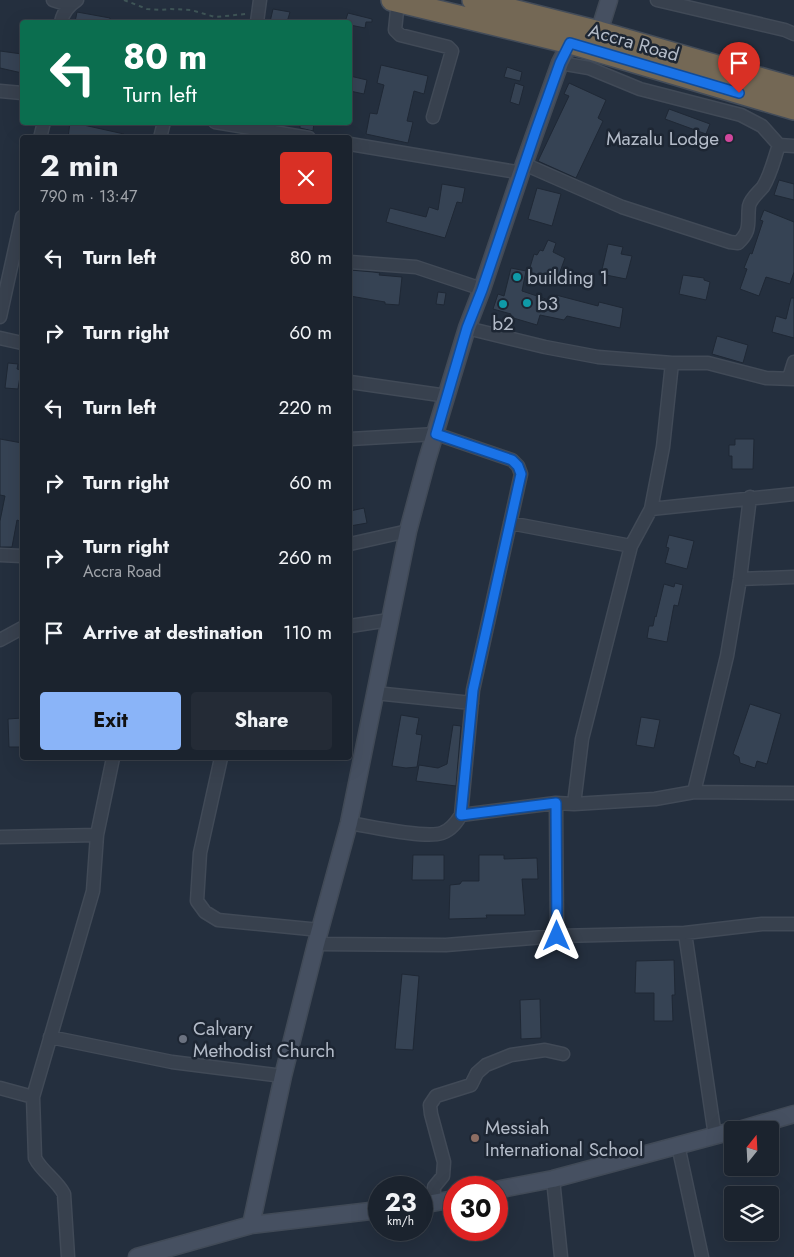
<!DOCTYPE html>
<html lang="en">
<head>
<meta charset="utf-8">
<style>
	:root { --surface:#1b232e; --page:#242b36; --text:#f1f3f6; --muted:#a0a4aa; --line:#39404a; --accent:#8ab4f8 }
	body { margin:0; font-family:Jost,sans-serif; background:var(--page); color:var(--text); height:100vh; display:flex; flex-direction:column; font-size:19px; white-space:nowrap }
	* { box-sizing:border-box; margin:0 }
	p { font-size:16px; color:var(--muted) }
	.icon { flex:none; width:28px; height:28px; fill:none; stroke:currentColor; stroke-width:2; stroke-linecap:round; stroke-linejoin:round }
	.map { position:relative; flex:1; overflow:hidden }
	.sheet { position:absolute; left:20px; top:135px; width:332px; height:625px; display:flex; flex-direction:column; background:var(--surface); border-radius:5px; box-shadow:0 5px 20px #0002,0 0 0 1px var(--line) }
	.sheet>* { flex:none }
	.top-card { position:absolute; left:20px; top:20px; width:332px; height:105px; border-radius:5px; box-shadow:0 5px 20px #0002,0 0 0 1px var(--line); background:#0b6e4f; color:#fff; overflow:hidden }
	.needle { width:32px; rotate:18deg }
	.controls { position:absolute; left:724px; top:1121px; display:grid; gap:10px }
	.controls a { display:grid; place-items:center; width:55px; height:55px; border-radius:5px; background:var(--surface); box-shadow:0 5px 20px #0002,0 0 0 1px var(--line); font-size:25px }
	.speed { position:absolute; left:368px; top:1176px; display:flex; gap:10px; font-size:25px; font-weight:700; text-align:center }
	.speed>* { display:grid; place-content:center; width:65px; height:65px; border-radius:50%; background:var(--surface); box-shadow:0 5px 20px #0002,0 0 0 1px var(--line); line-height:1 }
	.speed small { font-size:12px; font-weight:400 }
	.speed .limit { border:8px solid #d22; background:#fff; color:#111 }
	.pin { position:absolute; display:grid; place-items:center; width:42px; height:42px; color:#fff; margin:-51px -21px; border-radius:50% 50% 50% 0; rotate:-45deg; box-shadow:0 0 5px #0007 }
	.pin .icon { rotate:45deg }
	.me { position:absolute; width:55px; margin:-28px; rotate:0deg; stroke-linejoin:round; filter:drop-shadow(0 0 4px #0008) }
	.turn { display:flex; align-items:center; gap:18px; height:105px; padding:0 20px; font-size:22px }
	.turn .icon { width:65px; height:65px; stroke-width:2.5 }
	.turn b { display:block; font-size:35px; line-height:42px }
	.round { display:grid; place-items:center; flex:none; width:52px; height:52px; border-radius:5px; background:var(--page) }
	.headline { display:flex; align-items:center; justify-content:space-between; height:85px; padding:0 20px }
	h1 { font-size:30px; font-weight:700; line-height:38px }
	.primary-button { display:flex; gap:10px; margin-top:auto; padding:10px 20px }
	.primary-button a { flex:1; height:58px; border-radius:5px; background:var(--accent); color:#111; font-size:20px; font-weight:700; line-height:58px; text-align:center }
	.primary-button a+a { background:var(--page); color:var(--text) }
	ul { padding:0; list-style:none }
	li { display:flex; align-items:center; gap:15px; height:75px; padding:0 20px }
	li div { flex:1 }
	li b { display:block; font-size:19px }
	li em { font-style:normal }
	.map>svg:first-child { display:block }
</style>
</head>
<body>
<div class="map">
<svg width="794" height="1257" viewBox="0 0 794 1257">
	<rect width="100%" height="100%" fill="#242f3e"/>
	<!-- building -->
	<path fill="#364354" stroke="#1f2835" d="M273,9L290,12L287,22H270Z
		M77,12L110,18V22H75Z
		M348,13L372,19V22H366L365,28L350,25V22H345Z
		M0,51L22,54V73L0,68Z
		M381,65L428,76L424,94L414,91L407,121L413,122L408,143L366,134L370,113L377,114L384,85L377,83Z
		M507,67L522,72L520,81L504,77Z
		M350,76L367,80L364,94L350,91Z
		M515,83L524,86L519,105L510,102Z
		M569,83L606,100L598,118L603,121L576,178L538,161L569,96L564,94Z
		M669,109L710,124L706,134L665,119Z
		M70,122L124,134L123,138H68Z
		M300,122H314L313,131L300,128Z
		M779,180L794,184V200L774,195Z
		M442,184L465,188L462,203L457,202L445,238L386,222L390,208L426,217L429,207L438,210Z
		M537,188L561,194L552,226L528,219Z
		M764,210L794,222V272L790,284L766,277L759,296L740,289L747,269L744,268L750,253L752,254L763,221L760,220Z
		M548,240L556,243L553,252L565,258L556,283L528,274L534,254L537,255L540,250L543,251Z
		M608,244L623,247L621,254L632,256L626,279L601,274Z
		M511,268L526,271L522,291L555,302L556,295L598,306L599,302L623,308L620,328L567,316L564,320L540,315L537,325L510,317L511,314L493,309L498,294L504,296Z
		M350,270L373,272L380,273L379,275L402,277L399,305L385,304V302L350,296Z
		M683,275L704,278V280L710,282L706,300L679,294Z
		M438,292L446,293L444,305L436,304Z
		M791,298H794V338L772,332L776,316L786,319Z
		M717,336L748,345L743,363L712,354Z
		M8,363L18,364L17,369L21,370L18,389L5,388Z
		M0,439L22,443V522L17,520L12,547H0V521L5,496L0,495Z
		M735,439H754L753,469H732V456H729V445H735Z
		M364,508L367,523L350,526V511Z
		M669,535L694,541L687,569L665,563L669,548L666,547Z
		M675,583L683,585L678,606L674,605L667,642L647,638L649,626H653L655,616L656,617L664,584L674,587Z
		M750,704L781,714L767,764L757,761L755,768L740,763L739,757L733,754Z
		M401,715L419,718L416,734L422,735L417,767L406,768L392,766Z
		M641,717L660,720L654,748L636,745Z
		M22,718V747H9L8,719Z
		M453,725L461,726L456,786L416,781L419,765L438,768L447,764Z
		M413,855H444V880H412Z
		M479,855H504V859L537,858L538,879H522L525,915H486L487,918L449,919L450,885L460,884L462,881H479Z
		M674,960L675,995H672L673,1021H654V993H635L636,961Z
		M402,974L419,976L413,1050L395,1049Z
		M540,999L541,1038L521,1039L520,1000Z"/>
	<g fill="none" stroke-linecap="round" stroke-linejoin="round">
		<defs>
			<path id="street" d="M53,0L69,5
				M657,0L785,30L794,34
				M398,1L395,30L400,35L448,47L452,51L433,117
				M61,22C63,12 68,6 77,0
				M257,22L260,0
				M560,63L589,68L640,89L741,115L762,126L779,145L794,146
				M0,91L22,93
				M215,122L309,138
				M40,138L44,122
				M160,138L164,122
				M350,144L522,173
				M524,164L622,207L730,242L738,243C752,230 747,223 749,206C751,198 758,193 763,187C771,174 774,159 779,145
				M350,262L416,267L482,289
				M0,317L22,217
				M467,328L545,347L598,357L672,363H708L766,378L794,379
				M0,338L22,343
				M789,378L794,362
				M350,382L447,396
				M350,439L436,434L512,460L518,466L521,474L473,690L461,815
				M651,509L794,494
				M510,523L631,546
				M350,544L408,531
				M0,555L22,556
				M740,579L794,577
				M350,626L389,620
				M0,640L22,628
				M375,693L472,703
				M221,758L200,853L197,901L205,912L218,920L320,930
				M694,792L727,656L740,579L750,497
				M556,803L557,936
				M574,804L582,739L631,546L651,509L663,447L672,363
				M349,823C369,826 425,839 442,833C451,830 456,823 461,815L556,803L574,804L655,799L694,792L794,793
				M0,837L97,835
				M685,933L715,1136
				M316,944L446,945L557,936L685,933L762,924H794
				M50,1037L172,1062L283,1076
				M0,1088L33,1097
				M678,1145L702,1257
				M553,1179L561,1257
				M434,1203V1187L443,1176L444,1162L431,1114L430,1105L436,1096L471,1085L477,1073L486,1065L511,1055L545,1050L563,1054
				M68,1257L64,1194C57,1180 42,1172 35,1158L33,1097L93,891L97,835L113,758"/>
			<path id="secondary" d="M599,32L609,0
				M739,1130L794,1114
				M496,1190L553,1179L732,1131
				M421,1205L454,1199
				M251,1225L379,1210
				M137,1257L251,1225L283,1076L316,944L349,823L408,531L427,460L467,328L482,289L524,164L560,63L570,43"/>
			<path id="highway" d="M392,0L570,43L794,109
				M473,0L599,32L794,88"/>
		</defs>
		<!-- street casing -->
		<use href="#street" stroke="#414a57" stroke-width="15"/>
		<!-- secondary casing -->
		<use href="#secondary" stroke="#414a57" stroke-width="19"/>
		<!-- highway casing -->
		<use href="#highway" stroke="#434c59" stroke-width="24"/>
		<!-- path -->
		<path stroke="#3f5557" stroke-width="2" stroke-dasharray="4 4" stroke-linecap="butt" d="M124,0L147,9L160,10L171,9L191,10L215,17L246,14"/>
		<!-- street -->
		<use href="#street" stroke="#38414e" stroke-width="12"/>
		<!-- secondary -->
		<use href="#secondary" stroke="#465061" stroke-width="16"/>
		<!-- highway -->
		<use href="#highway" stroke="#746855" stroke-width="21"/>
	</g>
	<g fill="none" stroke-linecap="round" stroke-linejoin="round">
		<defs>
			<path id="route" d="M557,936L556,803L461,815L473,690L521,474L518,466L512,460L436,434L467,328L482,290L536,130L560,63L570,43L739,93"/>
		</defs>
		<!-- route casing -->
		<use href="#route" stroke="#114b97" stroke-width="12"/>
		<!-- route -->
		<use href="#route" stroke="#1a73e8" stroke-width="9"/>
	</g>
	<!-- markers -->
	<circle fill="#d1479c" stroke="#1d2633" stroke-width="2" cx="729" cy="138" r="5"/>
	<g fill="#0f9aa8" stroke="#1d2633" stroke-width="2">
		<circle cx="517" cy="277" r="5"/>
		<circle cx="527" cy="303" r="5"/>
		<circle cx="503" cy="304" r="5"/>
	</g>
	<circle fill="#6b7280" stroke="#1d2633" stroke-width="2" cx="183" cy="1039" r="5"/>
	<circle fill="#8d6e63" stroke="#1d2633" stroke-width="2" cx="475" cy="1138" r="5"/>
	<g text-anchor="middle" stroke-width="5" stroke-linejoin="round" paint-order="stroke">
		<!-- street labels -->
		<g font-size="19" fill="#b4bcc9" stroke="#1d2633">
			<text transform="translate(634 42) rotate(16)" y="7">Accra Road</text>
		</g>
		<!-- poi labels -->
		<g font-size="19" fill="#b4bcc9" stroke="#1d2633" text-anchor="start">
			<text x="719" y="145" text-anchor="end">Mazalu Lodge</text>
			<text x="527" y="284">building 1</text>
			<text x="537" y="310">b3</text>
			<text x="503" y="330" text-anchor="middle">b2</text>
			<text x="193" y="1035">Calvary<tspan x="193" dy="22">Methodist Church</tspan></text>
			<text x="485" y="1134">Messiah<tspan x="485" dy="22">International School</tspan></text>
		</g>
	</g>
</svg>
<div class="controls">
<a><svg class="needle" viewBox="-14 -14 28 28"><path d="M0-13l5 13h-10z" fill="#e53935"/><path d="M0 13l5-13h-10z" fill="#a0a4aa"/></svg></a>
<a><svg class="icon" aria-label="layers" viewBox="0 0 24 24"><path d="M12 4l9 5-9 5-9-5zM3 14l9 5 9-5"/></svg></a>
</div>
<div class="speed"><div>23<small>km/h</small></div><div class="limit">30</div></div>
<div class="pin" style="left:739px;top:93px;background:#d93025"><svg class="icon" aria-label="arrive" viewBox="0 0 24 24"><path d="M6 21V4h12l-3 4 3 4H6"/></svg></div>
<svg class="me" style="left:557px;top:936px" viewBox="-20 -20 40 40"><path d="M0-17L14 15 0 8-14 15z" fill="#1a73e8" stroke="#fff" stroke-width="4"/></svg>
<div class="top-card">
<div class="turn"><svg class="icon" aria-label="left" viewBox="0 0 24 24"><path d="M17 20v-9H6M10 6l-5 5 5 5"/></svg><div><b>80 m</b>Turn left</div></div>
</div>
<section class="sheet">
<div class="headline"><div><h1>2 min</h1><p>790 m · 13:47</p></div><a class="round" style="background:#d93025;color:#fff"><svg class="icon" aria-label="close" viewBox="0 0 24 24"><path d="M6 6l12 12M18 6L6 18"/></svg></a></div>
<ul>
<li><svg class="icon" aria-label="left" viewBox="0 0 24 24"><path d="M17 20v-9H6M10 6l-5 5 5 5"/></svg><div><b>Turn left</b></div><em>80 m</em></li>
<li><svg class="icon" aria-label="right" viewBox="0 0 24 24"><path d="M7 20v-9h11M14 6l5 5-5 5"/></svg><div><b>Turn right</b></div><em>60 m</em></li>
<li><svg class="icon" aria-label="left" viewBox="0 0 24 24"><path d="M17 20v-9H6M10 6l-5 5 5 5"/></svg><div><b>Turn left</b></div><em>220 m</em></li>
<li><svg class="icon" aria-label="right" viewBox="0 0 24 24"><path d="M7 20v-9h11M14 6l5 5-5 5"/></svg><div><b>Turn right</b></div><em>60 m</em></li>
<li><svg class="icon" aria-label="right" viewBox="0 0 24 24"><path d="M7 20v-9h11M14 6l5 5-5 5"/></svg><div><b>Turn right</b><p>Accra Road</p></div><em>260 m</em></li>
<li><svg class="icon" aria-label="arrive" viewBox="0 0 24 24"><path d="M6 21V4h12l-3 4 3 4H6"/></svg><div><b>Arrive at destination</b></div><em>110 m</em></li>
</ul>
<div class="primary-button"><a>Exit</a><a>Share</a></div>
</section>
</div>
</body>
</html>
